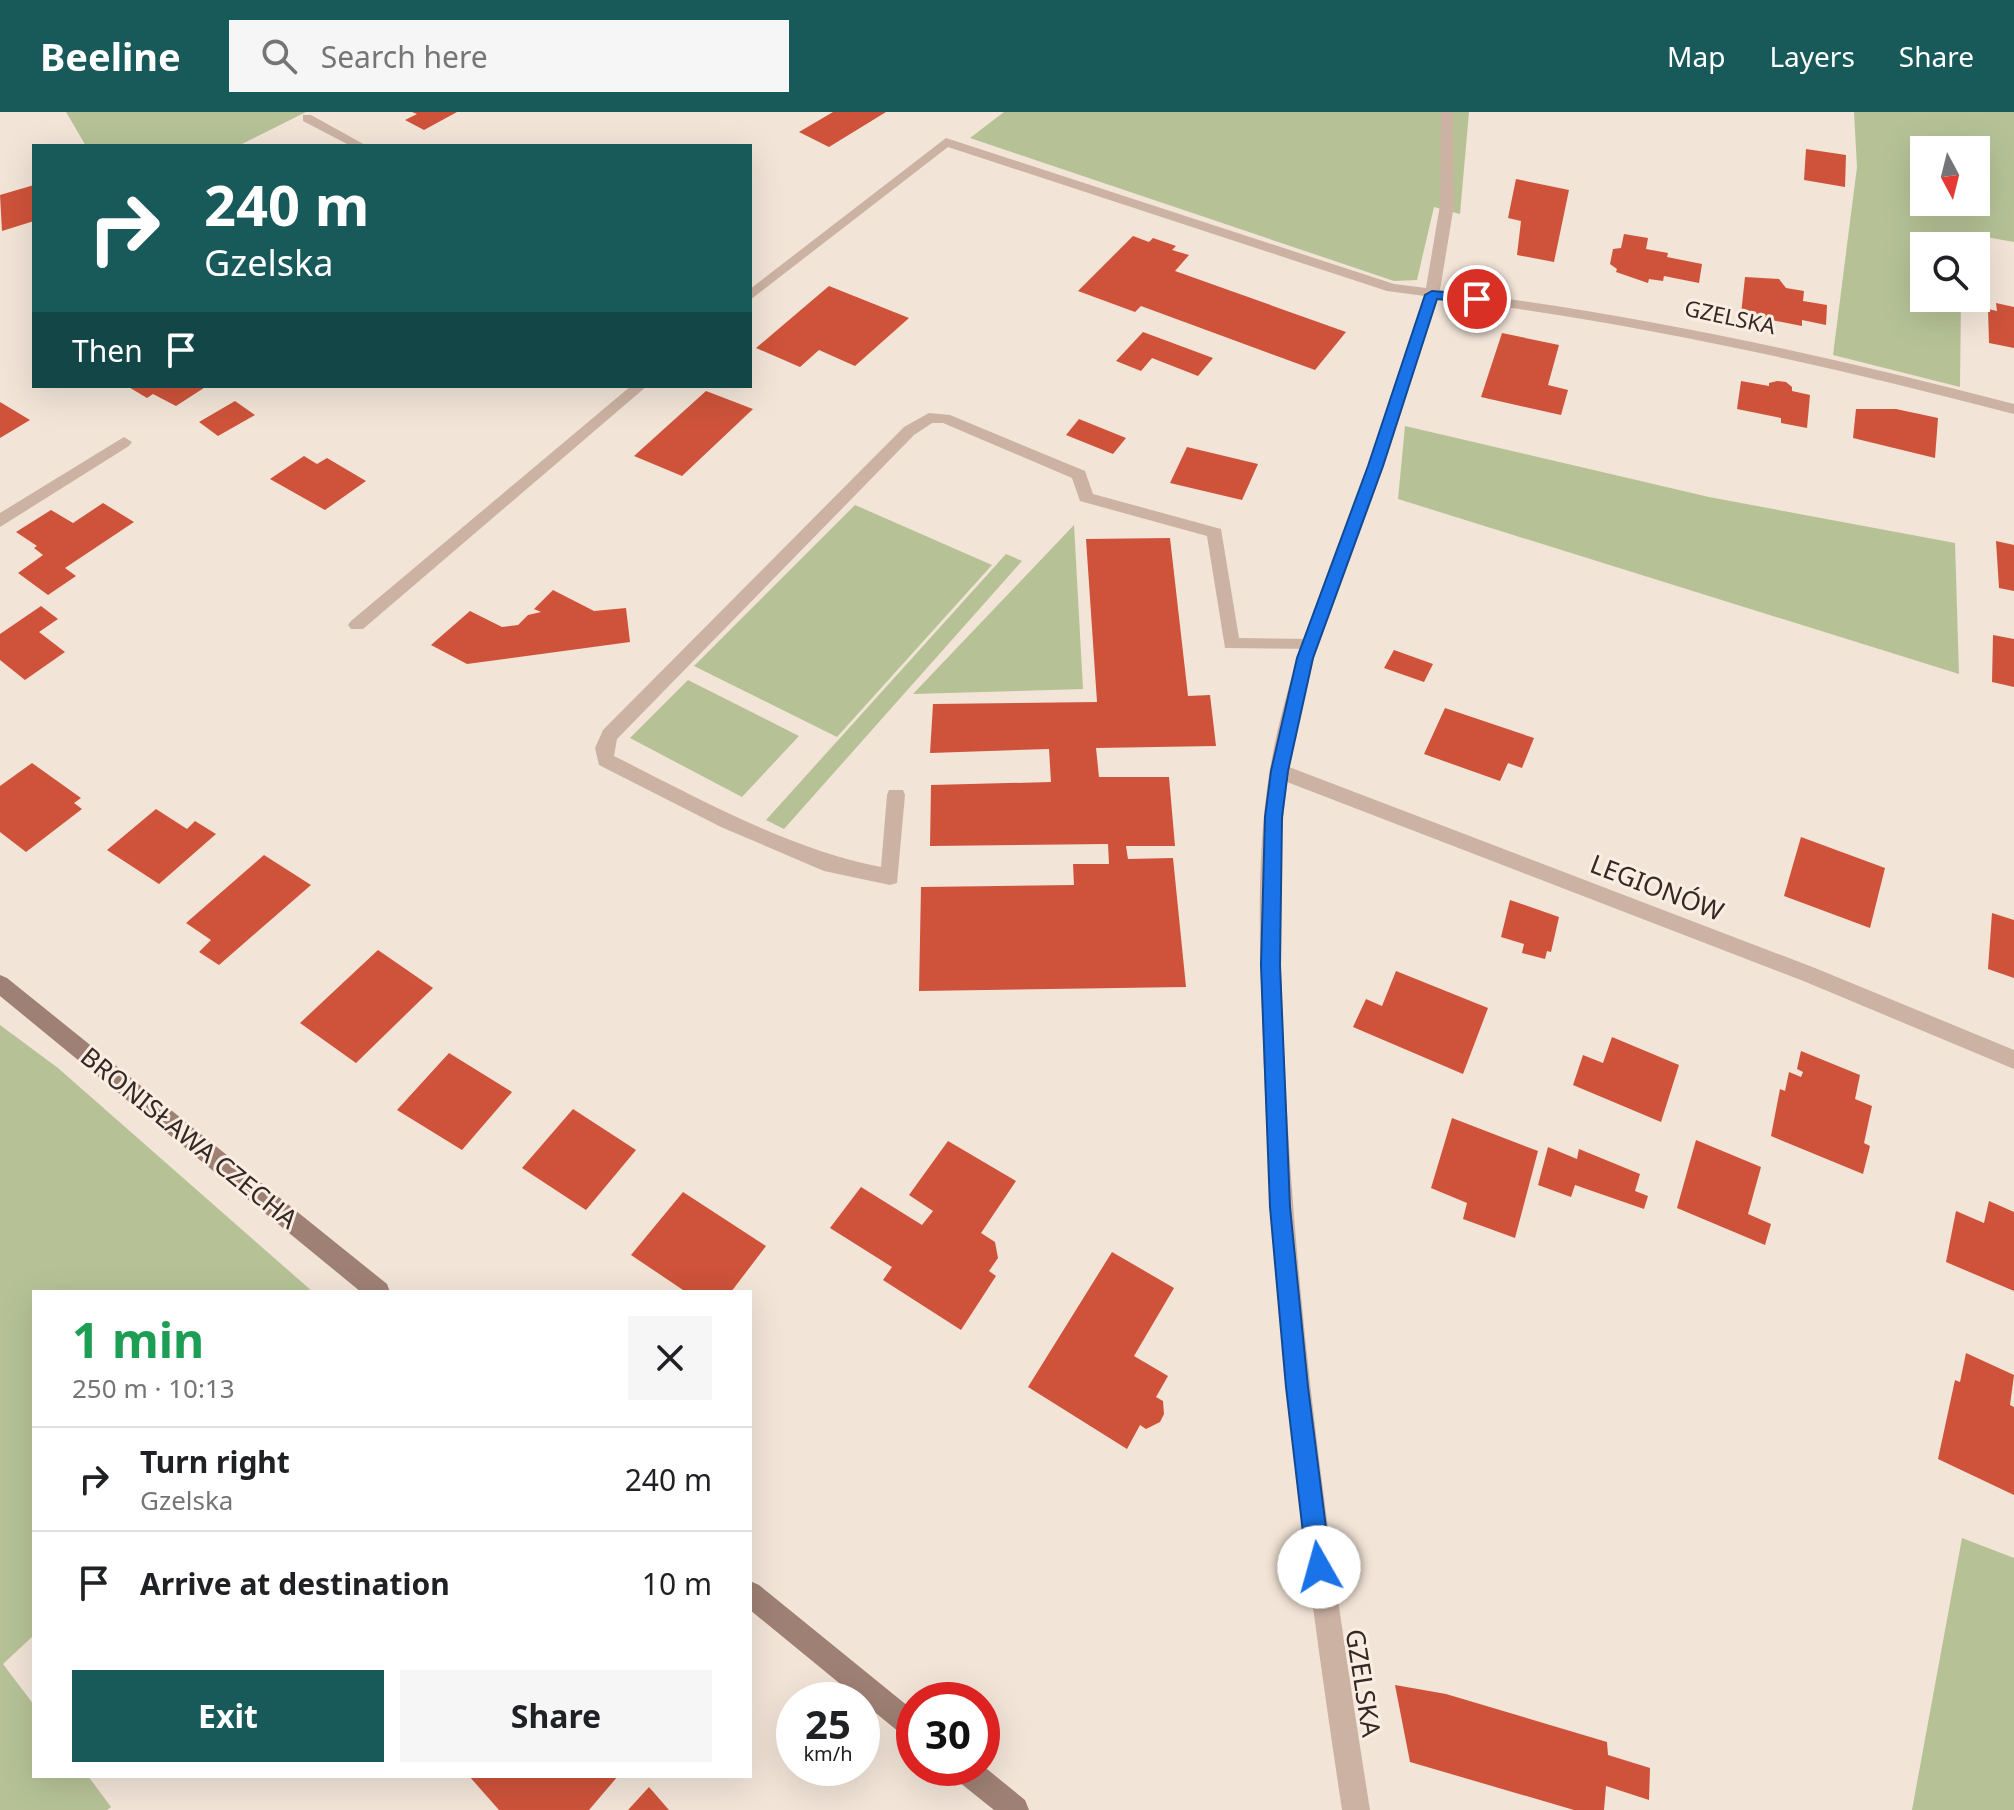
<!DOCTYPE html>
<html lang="en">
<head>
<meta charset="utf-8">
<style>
	:root { --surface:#fff; --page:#f6f6f6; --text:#202124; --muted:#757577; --line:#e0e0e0; --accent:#185959 }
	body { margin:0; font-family:"Noto Sans",sans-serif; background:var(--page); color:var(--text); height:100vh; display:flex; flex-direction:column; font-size:30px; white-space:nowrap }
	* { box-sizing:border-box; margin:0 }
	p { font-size:26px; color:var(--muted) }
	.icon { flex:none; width:44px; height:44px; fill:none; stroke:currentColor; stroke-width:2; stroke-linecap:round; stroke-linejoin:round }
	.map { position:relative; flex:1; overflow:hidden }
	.sheet { position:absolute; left:32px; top:1178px; width:720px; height:488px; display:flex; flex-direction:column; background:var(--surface); border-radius:0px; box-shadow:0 8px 32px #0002 }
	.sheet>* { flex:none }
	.hud { position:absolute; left:32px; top:32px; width:720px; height:244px; border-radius:0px; box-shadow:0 8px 32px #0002; background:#185959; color:#fff; overflow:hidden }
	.needle { width:52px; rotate:173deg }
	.controls { position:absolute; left:1910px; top:24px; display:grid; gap:16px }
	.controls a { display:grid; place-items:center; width:80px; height:80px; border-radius:0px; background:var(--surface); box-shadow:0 8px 32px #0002; font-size:40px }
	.speed { position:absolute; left:776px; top:1570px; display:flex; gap:16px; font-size:40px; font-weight:700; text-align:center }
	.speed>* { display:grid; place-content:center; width:104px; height:104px; border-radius:50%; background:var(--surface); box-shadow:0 8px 32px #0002; line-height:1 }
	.speed small { font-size:20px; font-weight:400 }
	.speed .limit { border:12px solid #d22; background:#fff; color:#111 }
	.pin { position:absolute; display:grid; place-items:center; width:68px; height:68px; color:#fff; margin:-34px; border:4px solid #fff; border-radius:50%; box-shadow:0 2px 8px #0007 }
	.me { position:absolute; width:88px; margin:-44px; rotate:353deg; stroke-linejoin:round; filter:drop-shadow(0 0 6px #0008) }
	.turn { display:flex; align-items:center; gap:28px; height:168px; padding:0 40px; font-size:36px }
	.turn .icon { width:104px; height:104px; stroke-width:2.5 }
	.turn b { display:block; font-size:56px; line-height:68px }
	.then { display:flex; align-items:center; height:76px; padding:0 40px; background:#0003; gap:16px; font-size:30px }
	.round { display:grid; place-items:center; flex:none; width:84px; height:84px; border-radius:0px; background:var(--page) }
	.overview { display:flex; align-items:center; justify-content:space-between; height:136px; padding:0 40px }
	h1 { font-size:48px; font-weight:700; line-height:60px; color:#1e9e55 }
	.button { display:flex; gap:16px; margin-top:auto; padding:16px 40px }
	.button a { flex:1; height:92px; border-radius:0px; background:var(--accent); color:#fff; font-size:32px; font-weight:700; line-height:92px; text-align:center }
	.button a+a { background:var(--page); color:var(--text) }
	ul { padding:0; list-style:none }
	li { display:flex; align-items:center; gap:24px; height:104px; padding:0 40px; border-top:2px solid var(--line) }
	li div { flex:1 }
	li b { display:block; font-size:30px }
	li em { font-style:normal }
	header { display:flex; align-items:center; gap:48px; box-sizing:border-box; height:112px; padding:0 40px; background:var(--accent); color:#fff }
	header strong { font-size:38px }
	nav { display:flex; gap:44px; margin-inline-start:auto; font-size:28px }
	.search { width:560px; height:72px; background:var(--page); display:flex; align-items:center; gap:20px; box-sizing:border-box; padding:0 28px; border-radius:0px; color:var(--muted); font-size:30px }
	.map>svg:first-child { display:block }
</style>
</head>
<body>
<header>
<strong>Beeline</strong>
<div class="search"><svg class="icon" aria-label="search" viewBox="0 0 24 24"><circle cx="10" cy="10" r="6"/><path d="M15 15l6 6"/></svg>Search here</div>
<nav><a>Map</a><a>Layers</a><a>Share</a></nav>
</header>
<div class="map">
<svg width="2014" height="1698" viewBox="0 0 2014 1698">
	<rect width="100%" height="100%" fill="#f2e4d7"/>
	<!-- green -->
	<path fill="#b6c296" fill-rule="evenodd" d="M66,0H306L238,34H86Z
		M1004,0H1469L1460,102L1434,95L1417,168L1394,169L970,26Z
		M1854,0H2014V130L1963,121L1962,134H1924V186H1961L1960,275L1833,243L1857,55ZM1976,38V90H1924V38Z
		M1405,314L1709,385L1955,431L1959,562L1398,387Z
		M855,393L992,453L837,625L694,554Z
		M1074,413L1083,577L913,582Z
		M1006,442L1022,449L784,717L766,708Z
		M688,568L799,624L742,685L630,626Z
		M0,913L58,956L313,1180H34V1523L3,1552L34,1593V1664H88L111,1695L107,1698H0Z
		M1962,1426L2014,1446V1698H1912Z"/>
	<!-- building -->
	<path fill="#ce533a" d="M412,0H457L424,18L405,8L417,2Z
		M833,0H886L829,35L799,20Z
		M1806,37L1846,43L1845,75L1804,68Z
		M1516,67L1569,78L1554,150L1517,143L1521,109L1508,106Z
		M34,73V109L2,119L0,83Z
		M1624,122L1648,126L1646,137L1668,141L1667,145L1702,152L1699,171L1664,164L1663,169L1649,167L1648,171L1616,160L1617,157L1610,152L1613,137L1621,136Z
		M1133,124L1149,130L1153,126L1176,134L1172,138L1189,143L1175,159L1346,220L1315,258L1141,194L1135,200L1078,179Z
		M1745,165L1779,167L1786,176L1804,179L1803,189L1827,193L1826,213L1802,208V214L1741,202Z
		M829,174L909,206L855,254L819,238L800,255L756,236Z
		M1996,191L2014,195V236L1989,231L1988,197L1997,199Z
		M1143,220L1213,246L1198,264L1152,246L1141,259L1116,249Z
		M1502,221L1559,233L1548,273L1568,278L1561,303L1481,285Z
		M1741,269L1769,274V271L1777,269L1786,270L1792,275V279L1810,283L1807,316L1781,311V306L1737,297Z
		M127,274H207L176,294L153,282L147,286Z
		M706,279L753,297L682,364L634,344Z
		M235,289L255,303L218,324L199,310Z
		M0,290L30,308L0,326Z
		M1856,297H1896L1938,306L1935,346L1853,326Z
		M1079,307L1126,326L1113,342L1066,323Z
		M1187,335L1258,352L1242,388L1170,371Z
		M304,344L317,352L327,346L366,369L325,398L270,367Z
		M103,391L134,410L65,456L76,464L48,483L18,461L43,443L34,436L37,434L16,420L51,398L73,411Z
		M1170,426L1188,584L1210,583L1216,634L1096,636L1099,665H1169L1175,734H1126L1128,747L1173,746L1186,875L919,879L921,775L1074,773L1073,752H1109L1108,732L930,734L931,673L1051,670L1049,637L930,641L933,592L1097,590L1086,427Z
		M1996,429L2014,433V479L1999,476Z
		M553,478L594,499L626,496L630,530L467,552L431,533L470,499L502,515L518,513L528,503L541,500L534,497Z
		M41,494L58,507L39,520L65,540L25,568L0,548V522Z
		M1993,523L2014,527V575L1992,570Z
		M1394,538L1433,552L1424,570L1384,556Z
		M1445,596L1534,626L1522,656L1508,651L1500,669L1424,642Z
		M32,651L81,686L74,691L82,697L26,740L0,720V674Z
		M156,697L187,717L195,709L216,722L159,772L107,738Z
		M1801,725L1885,756L1870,816L1784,784Z
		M264,743L311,773L219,853L199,840L211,828L186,811Z
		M1510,788L1559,805L1551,840L1547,839L1545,847L1522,841L1524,832L1501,825Z
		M1992,801L2014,808V866L1988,857Z
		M378,838L433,876L356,951L300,911Z
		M1396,859L1488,896L1463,962L1353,915L1366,887L1382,894Z
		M1612,925L1679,953L1661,1010L1573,973L1583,943L1603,951Z
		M1801,939L1860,963L1855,987L1872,994L1864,1031L1870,1034L1863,1062L1771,1024L1780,977L1785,979L1789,960L1801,965L1803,960L1797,957Z
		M449,941L512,980L462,1038L397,998Z
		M573,997L636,1038L586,1098L522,1056Z
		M1452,1006L1538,1039L1515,1126L1463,1107L1467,1091L1431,1076Z
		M1696,1028L1761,1055L1748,1102L1771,1112L1765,1133L1677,1096Z
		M948,1029L1016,1069L981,1121L995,1130L998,1146L989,1159L996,1164L961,1218L883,1168L892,1155L830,1116L861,1075L922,1113L933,1099L909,1083Z
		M1548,1035L1577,1047L1579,1037L1640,1062L1635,1079L1648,1084L1644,1097L1575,1073L1571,1085L1538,1073Z
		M683,1080L766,1134L731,1180H686L631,1143Z
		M1989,1089L2014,1100V1179L1946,1150L1956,1099L1984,1111Z
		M1112,1140L1174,1176L1134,1244L1168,1264L1156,1285L1163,1289L1164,1302L1160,1310L1146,1317L1140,1313L1127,1337L1028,1275Z
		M1966,1241L2014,1263L2010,1293L2014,1295V1383L1938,1347L1955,1268L1960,1270Z
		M1395,1573L1446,1582L1607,1630L1608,1643L1650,1656L1649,1688L1606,1674L1604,1698H1574L1410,1650Z
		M469,1664H618L589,1698H499Z
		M649,1675L669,1698H628Z"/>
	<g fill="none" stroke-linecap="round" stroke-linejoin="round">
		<!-- lane -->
		<path fill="#cbb2a2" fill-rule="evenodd" d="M929,301L950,303L1085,359L1093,382L1221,417L1239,526L1310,527L1319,533L1316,537L1225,536L1207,424L1080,389L1072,366L943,311H932L914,323L617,627L614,644C700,687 786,736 881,755L887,683L889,678H903L905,683L897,771L890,773L824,759L721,715L599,653L595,636L603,618L904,315Z"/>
		<!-- street -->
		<path fill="#cbb2a2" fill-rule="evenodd" d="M1441,0H1453L1454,93L1440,178C1634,201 1825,243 2014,292V302C1824,252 1633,210 1438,186L1384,354L1314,546L1289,655L1815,856L2014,938V957L1801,868L1287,670C1275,765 1281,864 1285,959C1296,1208 1331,1453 1370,1698H1342C1305,1452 1273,1207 1264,958C1261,861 1254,760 1269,663C1285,563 1325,470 1360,375C1384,313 1403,248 1425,184L1387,179L948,35L750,188V177L946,26L1394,172L1426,176L1440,93Z
			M303,3H311L367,34H351L303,9Z
			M631,274H647L363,517H351L348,513L351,509Z
			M124,325L132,330L129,334L0,415V401Z"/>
		<!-- secondary -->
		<path fill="#9f8074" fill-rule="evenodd" d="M0,863L7,866L387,1172L390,1180H361L0,884Z
			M750,1469L759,1473L914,1599V1629L905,1625L750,1498Z
			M982,1653L1025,1688L1029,1698H994L954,1666L950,1656H982Z"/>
	</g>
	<!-- route -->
	<path fill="#1a73e8" stroke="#114b97" stroke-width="2" d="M1432,179L1477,183L1483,187L1477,191L1437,187L1383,354L1313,546L1288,659L1282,705L1280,853L1290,1095L1308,1275L1331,1455L1327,1463L1319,1467L1311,1463L1307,1455L1286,1275L1270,1095L1261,853L1265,705L1271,659L1297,546L1368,354L1425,183Z"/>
	<g text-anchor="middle" stroke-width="6" stroke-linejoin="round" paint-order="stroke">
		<!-- far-street labels -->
		<g font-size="22" fill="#352925" stroke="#faeee3">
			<text transform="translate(1730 205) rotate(12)" y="8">GZELSKA</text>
		</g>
		<!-- street labels -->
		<g font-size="26" fill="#352925" stroke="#faeee3">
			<text transform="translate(1657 776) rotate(21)" y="9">LEGIONÓW</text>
			<text transform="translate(189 1026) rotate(39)" y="9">BRONISŁAWA CZECHA</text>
			<text transform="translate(1363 1571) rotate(81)" y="9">GZELSKA</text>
		</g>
	</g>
</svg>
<div class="controls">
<a><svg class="needle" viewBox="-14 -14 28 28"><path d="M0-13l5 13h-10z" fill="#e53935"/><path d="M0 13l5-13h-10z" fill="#757577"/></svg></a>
<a><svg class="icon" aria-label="search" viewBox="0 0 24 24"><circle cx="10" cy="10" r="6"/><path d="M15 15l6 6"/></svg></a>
</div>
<div class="speed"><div>25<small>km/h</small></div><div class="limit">30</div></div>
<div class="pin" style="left:1477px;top:187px;background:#d93025"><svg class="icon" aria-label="arrive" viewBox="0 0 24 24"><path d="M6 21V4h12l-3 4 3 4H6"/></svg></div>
<svg class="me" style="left:1319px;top:1455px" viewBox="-20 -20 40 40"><circle r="19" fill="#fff"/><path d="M0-13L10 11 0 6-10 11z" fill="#1a73e8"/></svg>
<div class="hud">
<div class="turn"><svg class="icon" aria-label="right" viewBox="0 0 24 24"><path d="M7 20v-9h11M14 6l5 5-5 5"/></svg><div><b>240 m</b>Gzelska</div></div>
<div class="then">Then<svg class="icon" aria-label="arrive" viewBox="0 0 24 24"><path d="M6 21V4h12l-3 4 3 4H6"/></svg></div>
</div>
<section class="sheet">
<div class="overview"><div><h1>1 min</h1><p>250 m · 10:13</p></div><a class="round"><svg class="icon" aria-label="close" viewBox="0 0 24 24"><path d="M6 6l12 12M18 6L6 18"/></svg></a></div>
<ul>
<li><svg class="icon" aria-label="right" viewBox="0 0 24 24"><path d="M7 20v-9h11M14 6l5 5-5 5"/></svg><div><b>Turn right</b><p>Gzelska</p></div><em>240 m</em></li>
<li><svg class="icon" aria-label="arrive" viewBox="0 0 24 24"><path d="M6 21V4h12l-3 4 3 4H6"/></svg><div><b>Arrive at destination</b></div><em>10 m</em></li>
</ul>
<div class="button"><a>Exit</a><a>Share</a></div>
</section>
</div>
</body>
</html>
